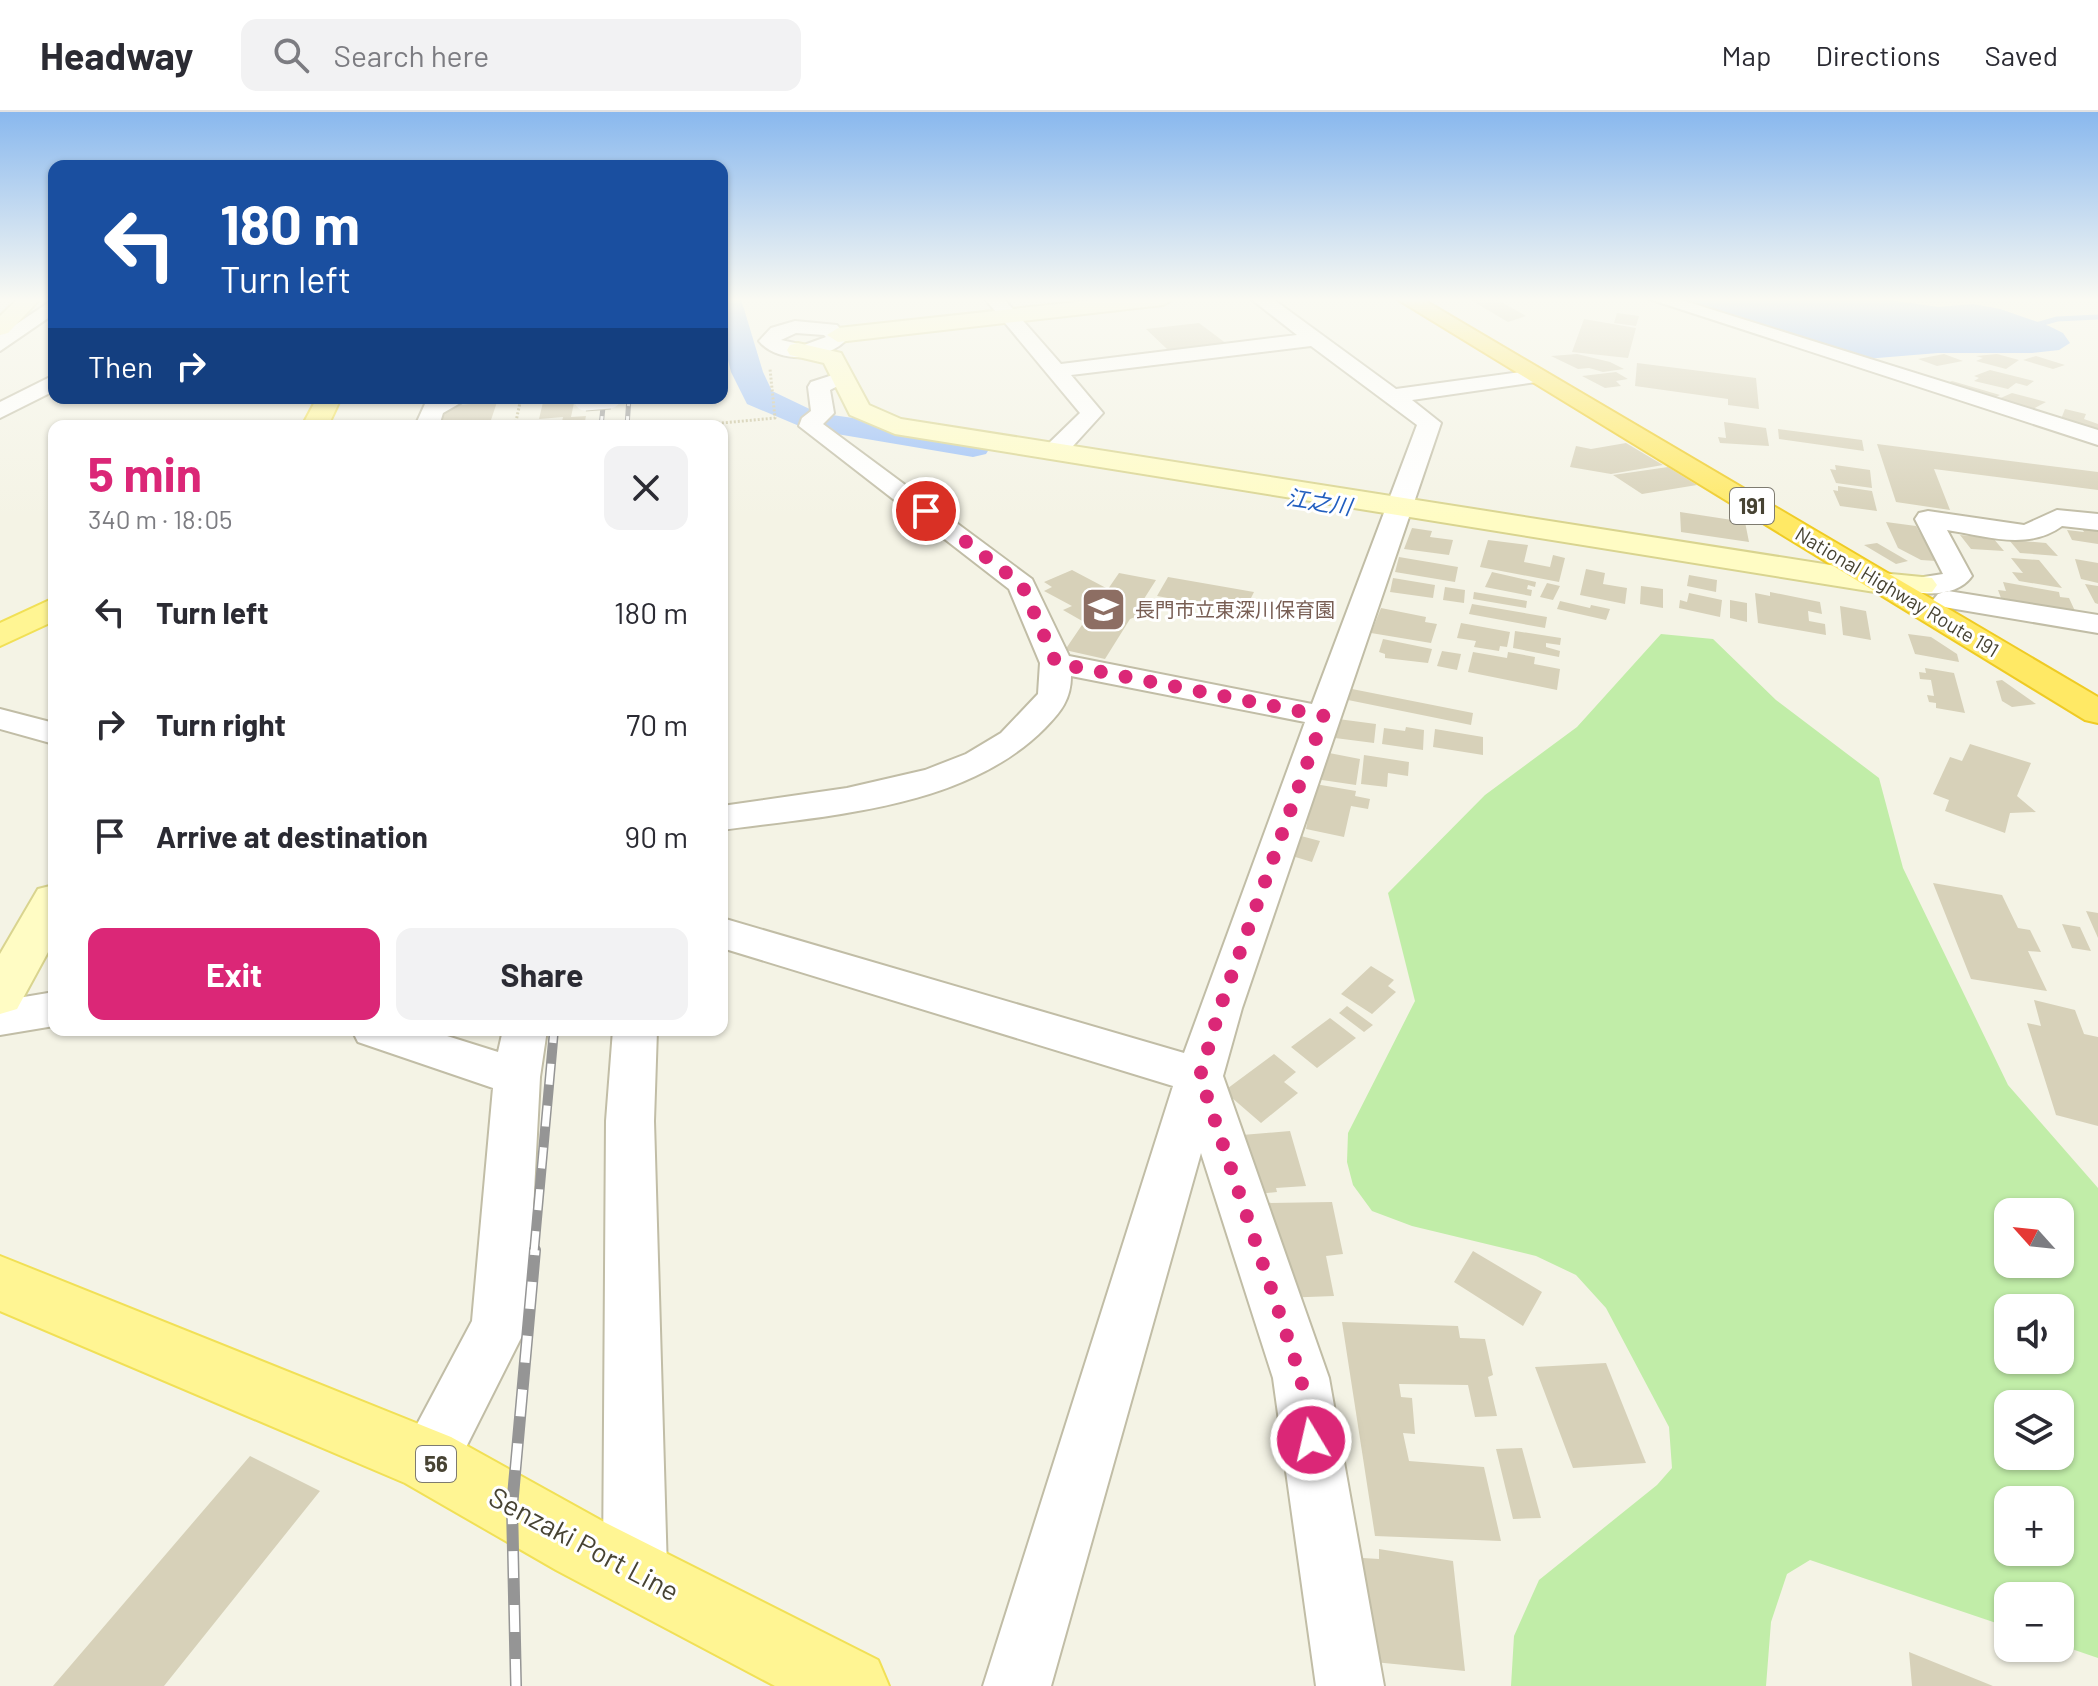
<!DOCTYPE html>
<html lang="en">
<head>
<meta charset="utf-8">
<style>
	:root { --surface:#fff; --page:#f2f2f3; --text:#2b2b33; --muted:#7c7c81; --line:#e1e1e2; --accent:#db2777 }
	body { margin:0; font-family:Barlow,"Noto Sans JP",sans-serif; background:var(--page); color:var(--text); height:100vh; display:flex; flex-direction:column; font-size:30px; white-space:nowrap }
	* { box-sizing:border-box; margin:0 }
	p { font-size:26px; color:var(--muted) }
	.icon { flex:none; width:44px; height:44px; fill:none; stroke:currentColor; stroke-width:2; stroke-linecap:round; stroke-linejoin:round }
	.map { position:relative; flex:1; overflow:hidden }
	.panel { position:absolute; left:48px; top:308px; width:680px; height:616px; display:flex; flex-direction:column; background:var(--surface); border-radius:16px; box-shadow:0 2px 6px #0004 }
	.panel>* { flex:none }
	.guide { position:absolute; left:48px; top:48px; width:680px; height:244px; border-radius:16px; box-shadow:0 2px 6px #0004; background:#1a4fa0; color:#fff; overflow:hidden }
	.needle { width:52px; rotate:297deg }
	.fabs { position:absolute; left:1994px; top:1086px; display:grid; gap:16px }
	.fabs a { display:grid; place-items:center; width:80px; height:80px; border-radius:16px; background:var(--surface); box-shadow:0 2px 6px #0004; font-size:40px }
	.pin { position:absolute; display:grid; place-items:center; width:68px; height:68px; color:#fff; margin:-34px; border:4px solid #fff; border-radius:50%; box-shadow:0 2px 8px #0007 }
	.me { position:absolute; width:88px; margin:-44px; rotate:351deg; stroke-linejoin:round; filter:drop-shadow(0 0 6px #0008) }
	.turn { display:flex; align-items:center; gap:28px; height:168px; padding:0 40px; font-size:36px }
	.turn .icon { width:104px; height:104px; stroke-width:2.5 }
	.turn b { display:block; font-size:56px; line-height:68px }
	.then { display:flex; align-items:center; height:76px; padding:0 40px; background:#0003; gap:16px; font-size:30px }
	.round { display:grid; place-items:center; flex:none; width:84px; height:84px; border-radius:16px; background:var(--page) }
	.overview { display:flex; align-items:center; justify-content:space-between; height:136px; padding:0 40px }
	h1 { font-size:48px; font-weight:700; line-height:60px; color:var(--accent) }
	.primary-button { display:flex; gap:16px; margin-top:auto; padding:16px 40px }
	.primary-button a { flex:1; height:92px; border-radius:16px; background:var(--accent); color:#fff; font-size:32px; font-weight:700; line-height:92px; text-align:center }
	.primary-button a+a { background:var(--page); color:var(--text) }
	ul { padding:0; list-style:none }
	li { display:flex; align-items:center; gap:24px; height:112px; padding:0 40px }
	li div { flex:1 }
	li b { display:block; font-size:30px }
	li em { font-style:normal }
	header { display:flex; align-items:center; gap:48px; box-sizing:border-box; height:112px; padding:0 40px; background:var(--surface); border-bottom:2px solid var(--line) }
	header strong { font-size:38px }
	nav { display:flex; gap:44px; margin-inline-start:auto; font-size:28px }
	.search { width:560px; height:72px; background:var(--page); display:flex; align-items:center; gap:20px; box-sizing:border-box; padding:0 28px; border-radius:16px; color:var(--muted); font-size:30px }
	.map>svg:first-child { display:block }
</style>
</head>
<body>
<header>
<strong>Headway</strong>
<div class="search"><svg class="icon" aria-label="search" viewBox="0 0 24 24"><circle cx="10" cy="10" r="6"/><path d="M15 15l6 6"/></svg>Search here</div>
<nav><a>Map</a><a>Directions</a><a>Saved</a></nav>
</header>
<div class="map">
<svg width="2098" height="1574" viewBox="0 0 2098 1574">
	<rect width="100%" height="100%" fill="#f4f3e5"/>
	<!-- green -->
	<path fill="#c1eda8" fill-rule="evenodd" d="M1661,522L1713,527L1776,588L1879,666L1903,756L2008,973L2098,1076V1546L2060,1533V1484H2008V1515L1810,1448L1787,1462L1771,1510L1766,1574H1511L1514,1524L1539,1468L1657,1373L1672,1356L1669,1315L1606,1196L1576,1163L1536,1144L1412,1114L1372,1099L1353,1073L1347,1050L1348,1021L1415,889L1388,781L1485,683L1577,615ZM2008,1100H2060V1152H2008ZM2008,1196H2060V1248H2008ZM2008,1292H2060V1344H2008ZM2008,1388H2060V1440H2008Z"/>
	<!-- water -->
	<path fill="#9abff8" d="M1669,187H1883L1938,195L1973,192L2000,197L2049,214L2063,221L2070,231L2059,238L2032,241H1938L1853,248Z"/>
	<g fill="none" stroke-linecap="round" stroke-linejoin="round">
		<!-- stream -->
		<path stroke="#9abff8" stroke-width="5" d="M2029,215L2057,207L2098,205"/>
		<!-- river -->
		<path fill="#9abff8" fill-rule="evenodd" d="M722,187H741L763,260L772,279L818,301L973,323L986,326L991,334L986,342L973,345L825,320L811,315L804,316L747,292L731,260L722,224Z"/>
	</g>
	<!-- building -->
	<path fill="#d7d1b9" d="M1469,187H1496L1526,204L1508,210Z
		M1617,201L1639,204L1636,214L1614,211Z
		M1584,207L1636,216L1628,246L1572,240Z
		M1199,211L1227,232L1187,239L1167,237L1146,217Z
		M1577,242L1610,250L1624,257L1603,260L1589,256L1578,257L1551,244Z
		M1944,242L1963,249L1937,254L1918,247Z
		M1997,242L2019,248L2006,257L1976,249L1983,246L1976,244Z
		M2036,244L2065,253L2053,257L2023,248Z
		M1637,251L1756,266L1759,297L1728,293V287L1635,274Z
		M1990,258L2034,269L2027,274L2016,271L2008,277L1974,269L1979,266L1974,264Z
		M1616,260L1628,267L1616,269L1621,274L1605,276L1582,264Z
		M1952,269L2000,283L1992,287L1944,272Z
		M2012,281L2046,290L2031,298L1996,288Z
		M544,286H575L571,305L586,304L584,314H561L563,305L539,307Z
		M497,290L489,314H436L445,294Z
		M2065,297L2086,302L2084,307L2098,312V322L2061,307Z
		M1724,310L1766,316L1769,334L1720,331L1718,325L1726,326Z
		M1778,317L1862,328L1864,339L1779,327Z
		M1626,331L1663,353L1611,362L1570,355L1576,334L1591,337Z
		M1877,332L2098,360V378L1934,357L1950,398L1896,390Z
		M1835,353L1870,358L1872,376L1836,371L1830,357L1836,358Z
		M1668,355L1697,373L1642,382L1613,363Z
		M1838,374L1872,379L1877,399L1840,394L1833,378L1838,379Z
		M1680,400L1745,410L1749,430L1681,420Z
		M1886,410L1916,414L1936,449L1921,448L1898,436Z
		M2081,415L2098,418V432L2072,428L2067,418L2084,420Z
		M1412,416L1432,419L1430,425L1453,428L1449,443L1404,437Z
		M1960,423L1993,426L2004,439L1971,437Z
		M1488,428L1528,433L1524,450L1550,455L1553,443L1565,446L1559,470L1480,455Z
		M2009,428L2046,431L2058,444L2020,441Z
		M1877,431L1908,449L1896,452L1864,433Z
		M1399,445L1458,455L1455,470L1395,460Z
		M2011,446L2039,448L2062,476L2019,469L2012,460L2023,461Z
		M2075,447L2098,451V471L2081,467Z
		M1586,457L1605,461L1603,472L1627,476L1625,492L1580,483Z
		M1072,458L1108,477L1119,461L1156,468L1142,490L1148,500L1130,507L1105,547L1065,538L1084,510L1063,498L1072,494L1044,479L1052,475L1044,470Z
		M1492,460L1536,470L1535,475L1528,473L1527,477L1532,478L1531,484L1485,475Z
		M1689,463L1717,468L1716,480L1687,474Z
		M1168,465L1254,480L1244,500L1157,484Z
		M1393,466L1435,473L1433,486L1390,480Z
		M2003,470L2059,480L2060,485L2069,486L2075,499L2001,486L1998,478L2006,479Z
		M1547,471L1560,474L1553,488L1540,485Z
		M2085,472L2098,474V492L2095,491Z
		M1641,474L1663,477V496L1640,492Z
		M1445,475L1465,478L1464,491L1443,488Z
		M1474,480L1527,489L1526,496L1473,487Z
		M1770,480L1820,490L1822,502L1808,499L1809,509L1825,512L1826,523L1758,511L1755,481L1770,484Z
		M1689,481L1722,488L1720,505L1679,496L1680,488L1687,490Z
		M1730,488L1747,491V510L1730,506Z
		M1560,489L1590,496L1591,493L1610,497L1606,508L1557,497Z
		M1472,492L1547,505L1545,516L1469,502Z
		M1840,494L1866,499L1871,528L1843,523Z
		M1381,496L1426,505L1425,510L1437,512L1431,531L1371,521Z
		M1461,511L1510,520L1507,535L1500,534L1499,539L1474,535L1476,529L1457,526Z
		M1515,519L1561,526L1560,533L1546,531V535L1560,539L1559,545L1513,536Z
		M1908,522L1931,525L1957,542L1959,550L1915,542Z
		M1383,527L1432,537L1428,551L1385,546V542L1379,540Z
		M1442,539L1461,542L1457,558L1437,554Z
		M1473,540L1507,546L1508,540L1535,545L1534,552L1560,557L1557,578L1468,560Z
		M1925,556L1954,561L1965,601L1936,596V591L1929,590L1927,583L1934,584L1931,568L1920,567L1919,560L1926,561Z
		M2002,568L2036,592L2012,595L2002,589L1996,569Z
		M1352,577L1473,601L1471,613L1348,588Z
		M1338,607L1376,612L1374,631L1335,626Z
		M1406,615L1424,618L1423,638L1382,632L1384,616L1405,619Z
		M1435,617L1483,625V643L1433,635Z
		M1970,632L2031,651L2017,684L2036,700L2010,701L2005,721L1945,699L1949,688L1933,682L1950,645L1962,649Z
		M1324,640L1360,647L1356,673L1322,668Z
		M1364,643L1409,650L1408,664L1388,661L1387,675L1361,672Z
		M1315,672L1356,679L1355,684L1370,687L1368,697L1351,694L1344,725L1306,717Z
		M1301,724L1320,729L1312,750L1292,744Z
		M1933,771L2002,783L2018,816L2030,818L2041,840L2028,839L2047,879L1971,867Z
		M2086,799L2098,801V826Z
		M2062,812L2080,815L2091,839L2072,836Z
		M1371,854L1394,868L1388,874L1396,880L1372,902L1341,882Z
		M2034,888L2075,898L2084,922L2098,925V1014L2056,1003L2027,911L2041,914Z
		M1347,894L1373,913L1364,920L1339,901Z
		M1330,906L1356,926L1317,956L1291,935Z
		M1274,942L1296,960L1284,970L1298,981L1261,1011L1224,979Z
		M1290,1019L1306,1074L1276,1076L1277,1080L1257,1082L1242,1023Z
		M1332,1090L1343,1142L1326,1144L1334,1184L1281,1186L1263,1091Z
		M1473,1139L1542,1180L1523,1214L1454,1170Z
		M1342,1210L1458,1214L1460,1226L1485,1227L1493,1263L1488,1265L1497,1304L1475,1305L1468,1273L1399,1272L1401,1285L1412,1286L1415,1322L1403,1321L1409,1349L1484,1355L1501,1429L1375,1424Z
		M1606,1251L1646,1351L1573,1356L1535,1255Z
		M1522,1336L1541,1406L1513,1407L1496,1337Z
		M250,1344L320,1379L164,1574H53Z
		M1379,1437L1453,1449L1465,1559L1374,1550L1347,1445L1379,1447Z
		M1909,1540L1993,1574H1912Z"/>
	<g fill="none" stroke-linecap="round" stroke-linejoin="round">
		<defs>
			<path id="street" d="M54,187V202L0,239V223Z
				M985,187H1004L1061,252L1297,223L1251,187H1273L1396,277L1536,258L1547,264L1536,270L1412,288L1441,311L1242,896L1223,964L1329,1266L1384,1574H1316L1273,1266L1201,1041L1051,1574H983L1173,974L722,836V806L1184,941L1305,610L1071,564C1071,587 1061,600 1045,616C965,697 829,703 722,718V694L847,676L925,658L966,642L1001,621L1038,582L1040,551L1009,477L799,314L802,306L811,299L808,275L811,270L842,260L853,266L830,278L834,301L823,312L1032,467L1069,544L1312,592L1417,313L1311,234L1071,263L1103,301L1063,345H1045L1042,340L1045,335L1080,301Z
				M1649,187H1678L2098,318V333Z
				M795,209L837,213L848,226C829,249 778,253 759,229L771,216ZM796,221L824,223L826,225L804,233L781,228Z
				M54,263V279L0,306V290Z
				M439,286H469L443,301L439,314H415L425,292Z
				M2057,398L2098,402V418L2062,414C2028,439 1986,424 1947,418L1972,464C1960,482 1931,484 1911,479L1907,473L1911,467L1943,462L1915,407L1919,401L1928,399L2024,413Z
				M1948,479L2098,503V521L1938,494L1933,488L1938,482Z
				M0,597L54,611V632L0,617Z
				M54,880V914L0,923V889Z
				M352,918H428L498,940L503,918H547L540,965L527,1214L449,1369L428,1378L407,1369L398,1348L472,1209L493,976L358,930Z
				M613,918H657L654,1009L667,1459L658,1482L635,1491L612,1482L603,1459L606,1009Z"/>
			<path id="secondary" d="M18,187H40L8,221L0,223V204Z
				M1104,187H1173L1163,193L838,230L827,223L838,216Z
				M798,231L841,241L869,293L901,307L1881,461L1932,466L1937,473L1932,480L1881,481L895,322L850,303L824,251L790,243L787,238L790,233Z
				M54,773V829L17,897L0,902V842L38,777Z"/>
			<path id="primary" d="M317,286H341L328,314H302Z
				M54,486V509L0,534V511Z
				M0,1144L451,1325L604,1410L878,1548L889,1574H775L556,1458L405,1371L0,1199Z"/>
			<path id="highway" d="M1397,187H1422L2098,585V611L2085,608Z"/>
		</defs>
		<!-- street casing -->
		<use href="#street" stroke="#c1bda6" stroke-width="4"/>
		<!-- secondary casing -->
		<use href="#secondary" stroke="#d9d48f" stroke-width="4"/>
		<!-- primary casing -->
		<use href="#primary" stroke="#f1e056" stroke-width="4"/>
		<!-- highway casing -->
		<use href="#highway" stroke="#efcb24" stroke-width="4"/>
		<!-- path -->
		<path stroke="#c4bd96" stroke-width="3" stroke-dasharray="2 2" stroke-linecap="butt" d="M515,314L521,286
			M690,314L775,306L770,257"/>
		<!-- street -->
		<use href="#street" fill="#fff" fill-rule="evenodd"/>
		<!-- secondary -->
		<use href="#secondary" fill="#fffcc4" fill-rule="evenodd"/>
		<!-- primary -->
		<use href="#primary" fill="#fff593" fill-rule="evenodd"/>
		<!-- highway -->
		<use href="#highway" fill="#ffe965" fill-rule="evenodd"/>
		<defs>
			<path id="rail-far2" d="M601,314L604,286
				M627,314L629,286"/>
			<path id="rail-far1" d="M534,1140L554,918"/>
			<path id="rail" d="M516,1574L512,1395L535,1138"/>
		</defs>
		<!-- rail-far2 casing -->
		<use href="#rail-far2" stroke="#959595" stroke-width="5"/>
		<!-- rail-far1 casing -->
		<use href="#rail-far1" stroke="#959595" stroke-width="10"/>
		<!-- rail casing -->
		<use href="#rail" stroke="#959595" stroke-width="12"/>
		<!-- rail-far2 -->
		<use href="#rail-far2" stroke="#fff" stroke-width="3" stroke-dasharray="10" stroke-linecap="butt"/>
		<!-- rail-far1 -->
		<use href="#rail-far1" stroke="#fff" stroke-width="7" stroke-dasharray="21" stroke-linecap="butt"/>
		<!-- rail -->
		<use href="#rail" stroke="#fff" stroke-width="9" stroke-dasharray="27" stroke-linecap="butt"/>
		<defs>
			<path id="street-bridge" d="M585,288L610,286"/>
		</defs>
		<!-- street-bridge casing -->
		<use href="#street-bridge" stroke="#c1bda6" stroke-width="23" stroke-linecap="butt"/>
		<!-- street-bridge -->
		<use href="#street-bridge" stroke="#fff" stroke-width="21"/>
	</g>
	<!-- sky -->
	<linearGradient id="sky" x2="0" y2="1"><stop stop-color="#89b8ee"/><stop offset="0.46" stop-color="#fafaf3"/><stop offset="1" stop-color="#fafaf3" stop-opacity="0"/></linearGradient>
	<rect width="2098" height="408" fill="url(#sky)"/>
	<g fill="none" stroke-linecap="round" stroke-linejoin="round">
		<!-- route -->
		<path stroke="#db2777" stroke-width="14" stroke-dasharray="0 25.2" d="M926,399L1022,473L1056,551L1324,604L1220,896L1200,964L1301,1266L1311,1328"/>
	</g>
	<!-- icons -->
	<defs>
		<symbol id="school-square" viewBox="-11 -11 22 22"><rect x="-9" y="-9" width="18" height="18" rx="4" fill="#8d6e63" stroke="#fff"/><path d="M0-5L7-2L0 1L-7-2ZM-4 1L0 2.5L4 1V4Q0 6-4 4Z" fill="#fff"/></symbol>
	</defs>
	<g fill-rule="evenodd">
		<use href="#school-square" x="1078" y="472" width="51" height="51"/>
	</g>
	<g text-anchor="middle" stroke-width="6" stroke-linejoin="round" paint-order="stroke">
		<!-- far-street labels -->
		<g font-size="20" fill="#474333" stroke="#fff">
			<text transform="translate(1897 480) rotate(31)" y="7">National Highway Route 191</text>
		</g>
		<!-- far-education labels -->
		<g font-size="20" fill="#785e54" stroke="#fff" text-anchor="start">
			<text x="1135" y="505">長門市立東深川保育園</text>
		</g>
		<!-- far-water labels -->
		<g font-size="22" font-style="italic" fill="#215ebf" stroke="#fff">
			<text transform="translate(1319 390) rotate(9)" y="8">江之川</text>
		</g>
		<!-- shield labels -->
		<g fill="#fff" stroke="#7e7b70" stroke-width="2">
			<rect x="1730" y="376" width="44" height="36" rx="6"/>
			<rect x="416" y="1334" width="40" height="36" rx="6"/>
		</g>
		<g font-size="22" font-weight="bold" fill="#474333">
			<text x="1752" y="402">191</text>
			<text x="436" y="1360">56</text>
		</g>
		<!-- near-street labels -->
		<g font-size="28" fill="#474333" stroke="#fff">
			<text transform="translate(584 1432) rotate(28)" y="10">Senzaki Port Line</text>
		</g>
	</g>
</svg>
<div class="fabs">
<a><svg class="needle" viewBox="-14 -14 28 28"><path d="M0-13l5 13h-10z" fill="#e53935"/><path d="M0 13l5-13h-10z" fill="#7c7c81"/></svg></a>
<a><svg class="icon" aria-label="sound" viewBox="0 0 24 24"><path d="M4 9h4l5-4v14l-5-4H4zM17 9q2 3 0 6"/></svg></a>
<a><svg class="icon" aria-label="layers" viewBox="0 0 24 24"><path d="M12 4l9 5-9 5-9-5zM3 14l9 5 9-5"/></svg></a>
<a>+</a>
<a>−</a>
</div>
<div class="pin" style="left:926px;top:399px;background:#d93025"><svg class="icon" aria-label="arrive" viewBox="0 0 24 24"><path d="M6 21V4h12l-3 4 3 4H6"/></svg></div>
<svg class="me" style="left:1311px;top:1328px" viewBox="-20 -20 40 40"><circle r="17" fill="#db2777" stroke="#fff" stroke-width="3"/><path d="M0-11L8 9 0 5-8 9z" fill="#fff"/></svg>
<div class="guide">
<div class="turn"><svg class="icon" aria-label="left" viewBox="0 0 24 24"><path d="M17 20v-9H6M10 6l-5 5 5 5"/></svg><div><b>180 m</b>Turn left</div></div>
<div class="then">Then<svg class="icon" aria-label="right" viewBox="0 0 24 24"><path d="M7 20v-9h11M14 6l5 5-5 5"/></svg></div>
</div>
<section class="panel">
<div class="overview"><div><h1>5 min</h1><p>340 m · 18:05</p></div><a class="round"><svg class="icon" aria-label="close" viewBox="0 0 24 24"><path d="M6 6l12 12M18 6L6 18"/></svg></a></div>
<ul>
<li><svg class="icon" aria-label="left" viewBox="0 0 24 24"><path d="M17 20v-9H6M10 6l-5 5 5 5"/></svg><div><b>Turn left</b></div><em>180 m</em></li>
<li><svg class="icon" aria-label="right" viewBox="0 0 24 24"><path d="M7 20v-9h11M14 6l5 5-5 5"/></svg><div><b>Turn right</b></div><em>70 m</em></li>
<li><svg class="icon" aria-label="arrive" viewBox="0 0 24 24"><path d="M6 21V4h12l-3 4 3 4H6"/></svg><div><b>Arrive at destination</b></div><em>90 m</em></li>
</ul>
<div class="primary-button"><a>Exit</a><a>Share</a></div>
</section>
</div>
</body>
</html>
